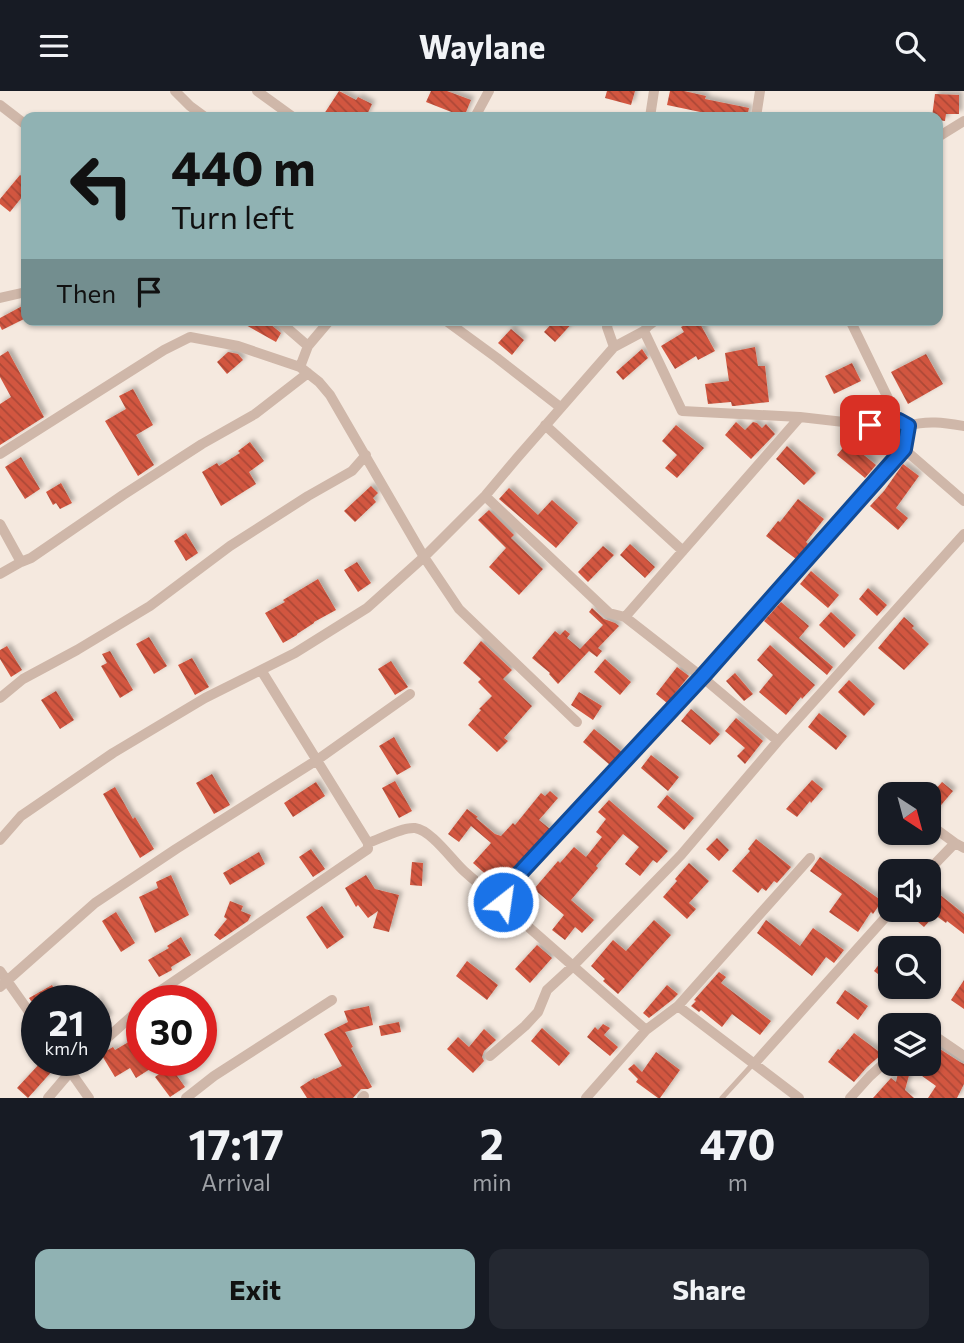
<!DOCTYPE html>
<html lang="en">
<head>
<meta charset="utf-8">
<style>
	:root { --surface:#171b24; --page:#242831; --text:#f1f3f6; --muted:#9ea1a6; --accent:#90b2b3 }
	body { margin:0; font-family:Commissioner,sans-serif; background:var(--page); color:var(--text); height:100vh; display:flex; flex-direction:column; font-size:26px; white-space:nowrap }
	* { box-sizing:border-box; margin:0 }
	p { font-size:23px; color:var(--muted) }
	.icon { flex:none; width:38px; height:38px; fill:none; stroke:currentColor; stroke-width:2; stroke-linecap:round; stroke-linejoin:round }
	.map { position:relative; height:1007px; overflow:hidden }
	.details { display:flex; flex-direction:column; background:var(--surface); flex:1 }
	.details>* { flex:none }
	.banner { position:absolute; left:21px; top:21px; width:922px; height:214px; border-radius:14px; box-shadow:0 2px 5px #0004; background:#90b2b3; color:#111; overflow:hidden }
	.needle { width:46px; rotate:144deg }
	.fabs { position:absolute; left:878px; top:691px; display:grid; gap:14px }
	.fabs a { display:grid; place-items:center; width:63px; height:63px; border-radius:14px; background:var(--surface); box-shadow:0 2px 5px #0004; font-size:35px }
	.speed { position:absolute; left:21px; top:894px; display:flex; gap:14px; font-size:35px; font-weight:700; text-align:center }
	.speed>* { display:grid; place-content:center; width:91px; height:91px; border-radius:50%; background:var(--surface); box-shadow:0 2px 5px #0004; line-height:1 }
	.speed small { font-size:18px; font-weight:400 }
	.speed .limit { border:10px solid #d22; background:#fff; color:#111 }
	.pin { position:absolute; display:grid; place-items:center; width:60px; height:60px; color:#fff; margin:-30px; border-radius:14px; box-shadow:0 4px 10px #0006 }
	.me { position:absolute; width:77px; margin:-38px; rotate:30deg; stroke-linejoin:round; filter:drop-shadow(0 0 5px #0008) }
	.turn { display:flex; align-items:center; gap:24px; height:147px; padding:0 35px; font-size:32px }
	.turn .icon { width:91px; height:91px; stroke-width:2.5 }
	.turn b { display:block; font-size:49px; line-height:60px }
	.then { display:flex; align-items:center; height:66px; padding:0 35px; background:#0003; gap:14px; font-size:26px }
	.eta { display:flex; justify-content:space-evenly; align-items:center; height:119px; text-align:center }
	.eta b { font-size:42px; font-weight:700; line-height:49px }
	.cta { display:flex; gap:14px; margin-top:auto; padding:14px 35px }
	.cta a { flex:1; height:80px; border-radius:14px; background:var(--accent); color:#111; font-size:28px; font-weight:700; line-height:80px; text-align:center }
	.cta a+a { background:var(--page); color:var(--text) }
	header { display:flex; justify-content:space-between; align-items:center; height:91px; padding:0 35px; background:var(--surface); font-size:32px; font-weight:700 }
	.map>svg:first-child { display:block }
</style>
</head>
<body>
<header><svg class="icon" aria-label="menu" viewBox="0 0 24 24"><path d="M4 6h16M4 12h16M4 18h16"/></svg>Waylane<svg class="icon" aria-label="search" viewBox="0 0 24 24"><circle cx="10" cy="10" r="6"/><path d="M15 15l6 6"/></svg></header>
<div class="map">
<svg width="964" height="1007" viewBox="0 0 964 1007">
	<defs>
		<pattern id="building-back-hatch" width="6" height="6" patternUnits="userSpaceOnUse" patternTransform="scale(1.75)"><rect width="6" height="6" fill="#d25740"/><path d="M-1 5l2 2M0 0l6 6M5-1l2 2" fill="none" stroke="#ac4836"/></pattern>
		<filter id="shadow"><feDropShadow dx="3.5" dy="-3.5" stdDeviation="2" flood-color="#0004"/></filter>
	</defs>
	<rect width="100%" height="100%" fill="#f5e9df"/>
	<!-- building -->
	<path fill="url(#building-back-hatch)" filter="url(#shadow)" d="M339,0L356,9L358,6L372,13L366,26H329L324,23Z
		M431,0H447L471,9L464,26L426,11Z
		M607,0H635L631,14L605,7Z
		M670,0H684L706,5L705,8L749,17L747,26H704L705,22L667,14Z
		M935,3L959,4V23H946L945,30L938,29V26H932Z
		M20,84L26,89V101L10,121L0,113V108Z
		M26,213V227L2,239L0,235V227Z
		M237,229H265L281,242L276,251Z
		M555,229H575L555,251L544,241Z
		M694,229H698L715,260L698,269L696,265L675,278L661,255L684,241L681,236Z
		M511,238L524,249L512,264L498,252Z
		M755,256L758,275H765L769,311L734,315H732L731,311L708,313L705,293L729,290L725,262Z
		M642,258L648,267L623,289L616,281Z
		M8,260L44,326L0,354V313L11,306L0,286V265Z
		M228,261L238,263L243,269L227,283L217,271Z
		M926,263L943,293L908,313L891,281Z
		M852,272L861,290L834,303L825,285Z
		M133,298L153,334L136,344L154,374L138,385L105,330L126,318L119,305Z
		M736,331L745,339L753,331L757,332L762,337L766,333L775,343L751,368L725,344Z
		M676,334L704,357L677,387L665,377L677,364L662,350Z
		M250,351L264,370L249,381L256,393L221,415L202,381L217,372L219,375L240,362L238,360Z
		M848,351L876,374L865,387L837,364Z
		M787,355L816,382L804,394L776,368Z
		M21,366L40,398L25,408L5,376Z
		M903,373L919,385L896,417L908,427L898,439L870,415L884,400Z
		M61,392L72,412L60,418L56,412L53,414L46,401Z
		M371,395L378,402L373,407L376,411L355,431L344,420Z
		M509,397L538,424L552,409L578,432L556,457L499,408Z
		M798,408L824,428L806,451L808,453L796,468L766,445L778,430L780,431Z
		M489,419L514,444L511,447L543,478L519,504L489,476L506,457L478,429Z
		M186,442L198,462L186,470L174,450Z
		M630,453L655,476L645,487L620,464Z
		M603,455L614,464L588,491L578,481Z
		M357,471L371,492L358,501L344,479Z
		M811,480L839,504L828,517L800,493Z
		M318,488L336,519L314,531V532L297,543V544L283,552L265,522L285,511L283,509Z
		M868,497L887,514L877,525L859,508Z
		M781,511L809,535L799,547L833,576L827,584L764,530Z
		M592,517L604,528L615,532L619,535L598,557L602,560L597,566L589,560L558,593L549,583L550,582L532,567L555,540L560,544L565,539L570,543L567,547L580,558L603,534L589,521Z
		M831,521L856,544L844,557L819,534Z
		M904,526L914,535L912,537L929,553L904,579L878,557Z
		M149,546L167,575L154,583L136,553Z
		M481,550L512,579L503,588L532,615L504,647L508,650L497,661L468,634L481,619L479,618L492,605L478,591L481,588L463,572Z
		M770,554L815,594L802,608L801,606L786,624L759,601L773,584L757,569Z
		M7,555L22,579L11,586L0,568V559Z
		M110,560L133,599L120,607L101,575L107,572L102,563Z
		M192,567L209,596L195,604L178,574Z
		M605,568L631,591L620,604L594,581Z
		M391,570L408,596L395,604L378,578Z
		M677,576L689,585L667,612L656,603Z
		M735,582L753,603L744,610L726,590Z
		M849,589L875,613L864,625L838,601Z
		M56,600L74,629L60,638L41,609Z
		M579,601L602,615L593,629L571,614Z
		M691,618L720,643L710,654L681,630Z
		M819,622L847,645L836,659L808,636Z
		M736,627L763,650L745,673L737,665L745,657L725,640Z
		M594,638L622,661L610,674L583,651Z
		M394,646L411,676L397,684L379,655Z
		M651,664L679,686L668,700L641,677Z
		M212,683L230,714L214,723L196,692Z
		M812,689L823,698L811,712L810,710L797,726L786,718Z
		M395,690L412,720L399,727L382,697Z
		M316,691L325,705L293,726L284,712Z
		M942,691L953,700L931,726L929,725V706Z
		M115,696L133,728L135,726L154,758L140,767L103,703Z
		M550,700L558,707L539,729L550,738L499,795L473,772L491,752L471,735L459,751L448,743L467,718L478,726L476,727L495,743L501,745L513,732L515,734L541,702L545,705Z
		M667,704L694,727L684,739L657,716Z
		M609,709L668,760L657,772L653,769L640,785L625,773L639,756L623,743L596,775L598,777L571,809L594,829L582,842L575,836L565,849L552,839L564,824L534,798L558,770L560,772L574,756L586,766L602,746L596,741L606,728L598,721Z
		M717,747L729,759L719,770L706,758Z
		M756,748L791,776L777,792L774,790L766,800L762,797L758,802L732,780L750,760L748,758Z
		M311,758L325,778L313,786L299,766Z
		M259,761L265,773L230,794L223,782Z
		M820,766L882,810L873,823L871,821L858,841L829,821L842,803L810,780Z
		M412,771L423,772L422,795L410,794Z
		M689,772L709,790L689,812L696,818L687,828L663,806L677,790L675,788Z
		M171,784L189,824L155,842L139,806L158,797L156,791Z
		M366,784L375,798L399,804L389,841L373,837L378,820L368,827L358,814L356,816L345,797Z
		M929,795L964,823V843L947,830L946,832L935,824L924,836L904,819H929Z
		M230,810L243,815L241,820L251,824L248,830L220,849L214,844L227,828L224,826Z
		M322,815L344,846L327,858L306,826Z
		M116,821L135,852L121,861L102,830Z
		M654,829L671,844L618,903L603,890L605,888L591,875L613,849L626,860Z
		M766,829L800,855L813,837L844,859L834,872L826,866L812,885L757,842Z
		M181,846L191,864L171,876L172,879L159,886L148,869L169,857L167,855Z
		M537,854L552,867L530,892L515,878Z
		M885,865L891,870V893L874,880Z
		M467,870L498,894L487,909L456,885Z
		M719,881L726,886L721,892L771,930L760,944L732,923L722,936L701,919L699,921L691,915L696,910L694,909Z
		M964,889V918L951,909Z
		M52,894L61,910H31L29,907Z
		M667,894L678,903L672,909L649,927L643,922Z
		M845,899L868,915L858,929L836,912Z
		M96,905L110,926L96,934Z
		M369,915L373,934L345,941L353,956L351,957L372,996L368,998H361L353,1007H307L300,996L314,987L315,988L342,975L324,943L348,931L344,920Z
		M399,931L401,941L381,945L379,935Z
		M603,933L610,937L604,944L618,956L610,965L587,946L595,936L598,939Z
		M542,937L570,962L559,975L531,950Z
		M484,938L496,949L484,960L482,966L484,970L473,982L447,958L458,946L469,956Z
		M854,942L882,963L867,976L854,991L828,971L838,958L840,959Z
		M132,949L142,965V970H145L150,978L136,987L130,977L115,986L101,963L113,956L115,959Z
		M929,951L960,971L964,973V993L957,1007H928L936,995L911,977L905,999L914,1007H873L891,987L896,991L900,973H929Z
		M656,961L680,979L660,1007H658L636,991L638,988L628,978L634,973L642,981Z
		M42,970H46L54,978L28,1007L17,997Z
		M170,975L185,996L170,1006L155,986Z"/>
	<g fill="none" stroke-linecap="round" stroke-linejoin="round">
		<!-- lane -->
		<path stroke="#cfb7a9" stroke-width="5" d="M722,1007L753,973"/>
		<!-- street -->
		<path stroke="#cfb7a9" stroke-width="10" d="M175,0L190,15L205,26
			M257,0L293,26
			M0,14L26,34
			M475,26L489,0
			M650,26L654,0
			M756,26L760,0
			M938,46L964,30
			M0,207L26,201
			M278,229L308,255
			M445,229L497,267L560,316
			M609,229L607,236L614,256
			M850,229L899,330L902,332
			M644,240L682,320L800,326L870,334L899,330
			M300,276L308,255L330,229
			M545,334L683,460
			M904,358L964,410
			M0,363L164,259L190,246L238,255L300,276L319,291L330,304L424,466L459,518L577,631
			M485,405L609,522L625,526L800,326
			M0,433L21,471L31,467L123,404L202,353L255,323L308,282
			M0,483L21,471
			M625,526L702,586L778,650
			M0,607L23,588L77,559L150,515L230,455L308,405L352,380L366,364
			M929,733L955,752L964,757
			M0,749L21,725L113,662L205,607L295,562L367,517L424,466L485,405L517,367L614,256L644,240L648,235L656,229
			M368,752C380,748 402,736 415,737C431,739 452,769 464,780C476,791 489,801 503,811
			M928,780L955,752
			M0,880L37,932
			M0,896L95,812L176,758L317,669L410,603
			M149,910L157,902L368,758V752L261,579
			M678,915L810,767
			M646,939L508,818C501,809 502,805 508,795L702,586L904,358L908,335C927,329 945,332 964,335
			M929,941L964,965
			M96,957L142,916
			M490,965L525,935L538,921L547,899L572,876L681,764L778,650L964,443
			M63,970L89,1007
			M754,973L892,819
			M48,1007L71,980L82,970
			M186,1007L214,985L332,909
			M362,1007L364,1005
			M586,1007L646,939L678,915L799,1007
			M850,1007L870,985L891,966"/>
	</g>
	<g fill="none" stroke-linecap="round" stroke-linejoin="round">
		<defs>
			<path id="route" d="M503,811V804L508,795L702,586L904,358L908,335L899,330L870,334"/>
		</defs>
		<!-- route casing -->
		<use href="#route" stroke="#114b97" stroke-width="18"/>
		<!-- route -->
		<use href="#route" stroke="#1a73e8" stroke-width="12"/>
	</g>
</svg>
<div class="fabs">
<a><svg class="needle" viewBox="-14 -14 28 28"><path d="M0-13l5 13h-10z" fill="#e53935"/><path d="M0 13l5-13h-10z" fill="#9ea1a6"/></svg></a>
<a><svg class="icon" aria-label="sound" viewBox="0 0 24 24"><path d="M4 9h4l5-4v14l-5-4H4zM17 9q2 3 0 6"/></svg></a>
<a><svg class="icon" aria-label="search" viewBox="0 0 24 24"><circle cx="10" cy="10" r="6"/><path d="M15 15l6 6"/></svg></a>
<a><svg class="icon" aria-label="layers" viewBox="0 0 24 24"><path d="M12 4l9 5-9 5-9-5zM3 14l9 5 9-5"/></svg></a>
</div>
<div class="speed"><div>21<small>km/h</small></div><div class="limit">30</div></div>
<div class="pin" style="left:870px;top:334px;background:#d93025"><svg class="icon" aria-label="arrive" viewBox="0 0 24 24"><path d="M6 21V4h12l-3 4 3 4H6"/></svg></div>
<svg class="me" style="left:503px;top:811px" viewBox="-20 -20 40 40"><circle r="17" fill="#1a73e8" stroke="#fff" stroke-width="3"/><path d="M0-11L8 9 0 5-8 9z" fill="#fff"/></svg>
<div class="banner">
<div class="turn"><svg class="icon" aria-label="left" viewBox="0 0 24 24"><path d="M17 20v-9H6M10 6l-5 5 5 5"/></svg><div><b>440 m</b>Turn left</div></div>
<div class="then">Then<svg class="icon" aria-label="arrive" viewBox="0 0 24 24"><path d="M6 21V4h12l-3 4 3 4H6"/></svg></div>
</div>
</div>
<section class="details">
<div class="eta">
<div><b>17:17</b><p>Arrival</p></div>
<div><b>2</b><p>min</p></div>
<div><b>470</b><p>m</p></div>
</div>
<div class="cta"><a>Exit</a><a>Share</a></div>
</section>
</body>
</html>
